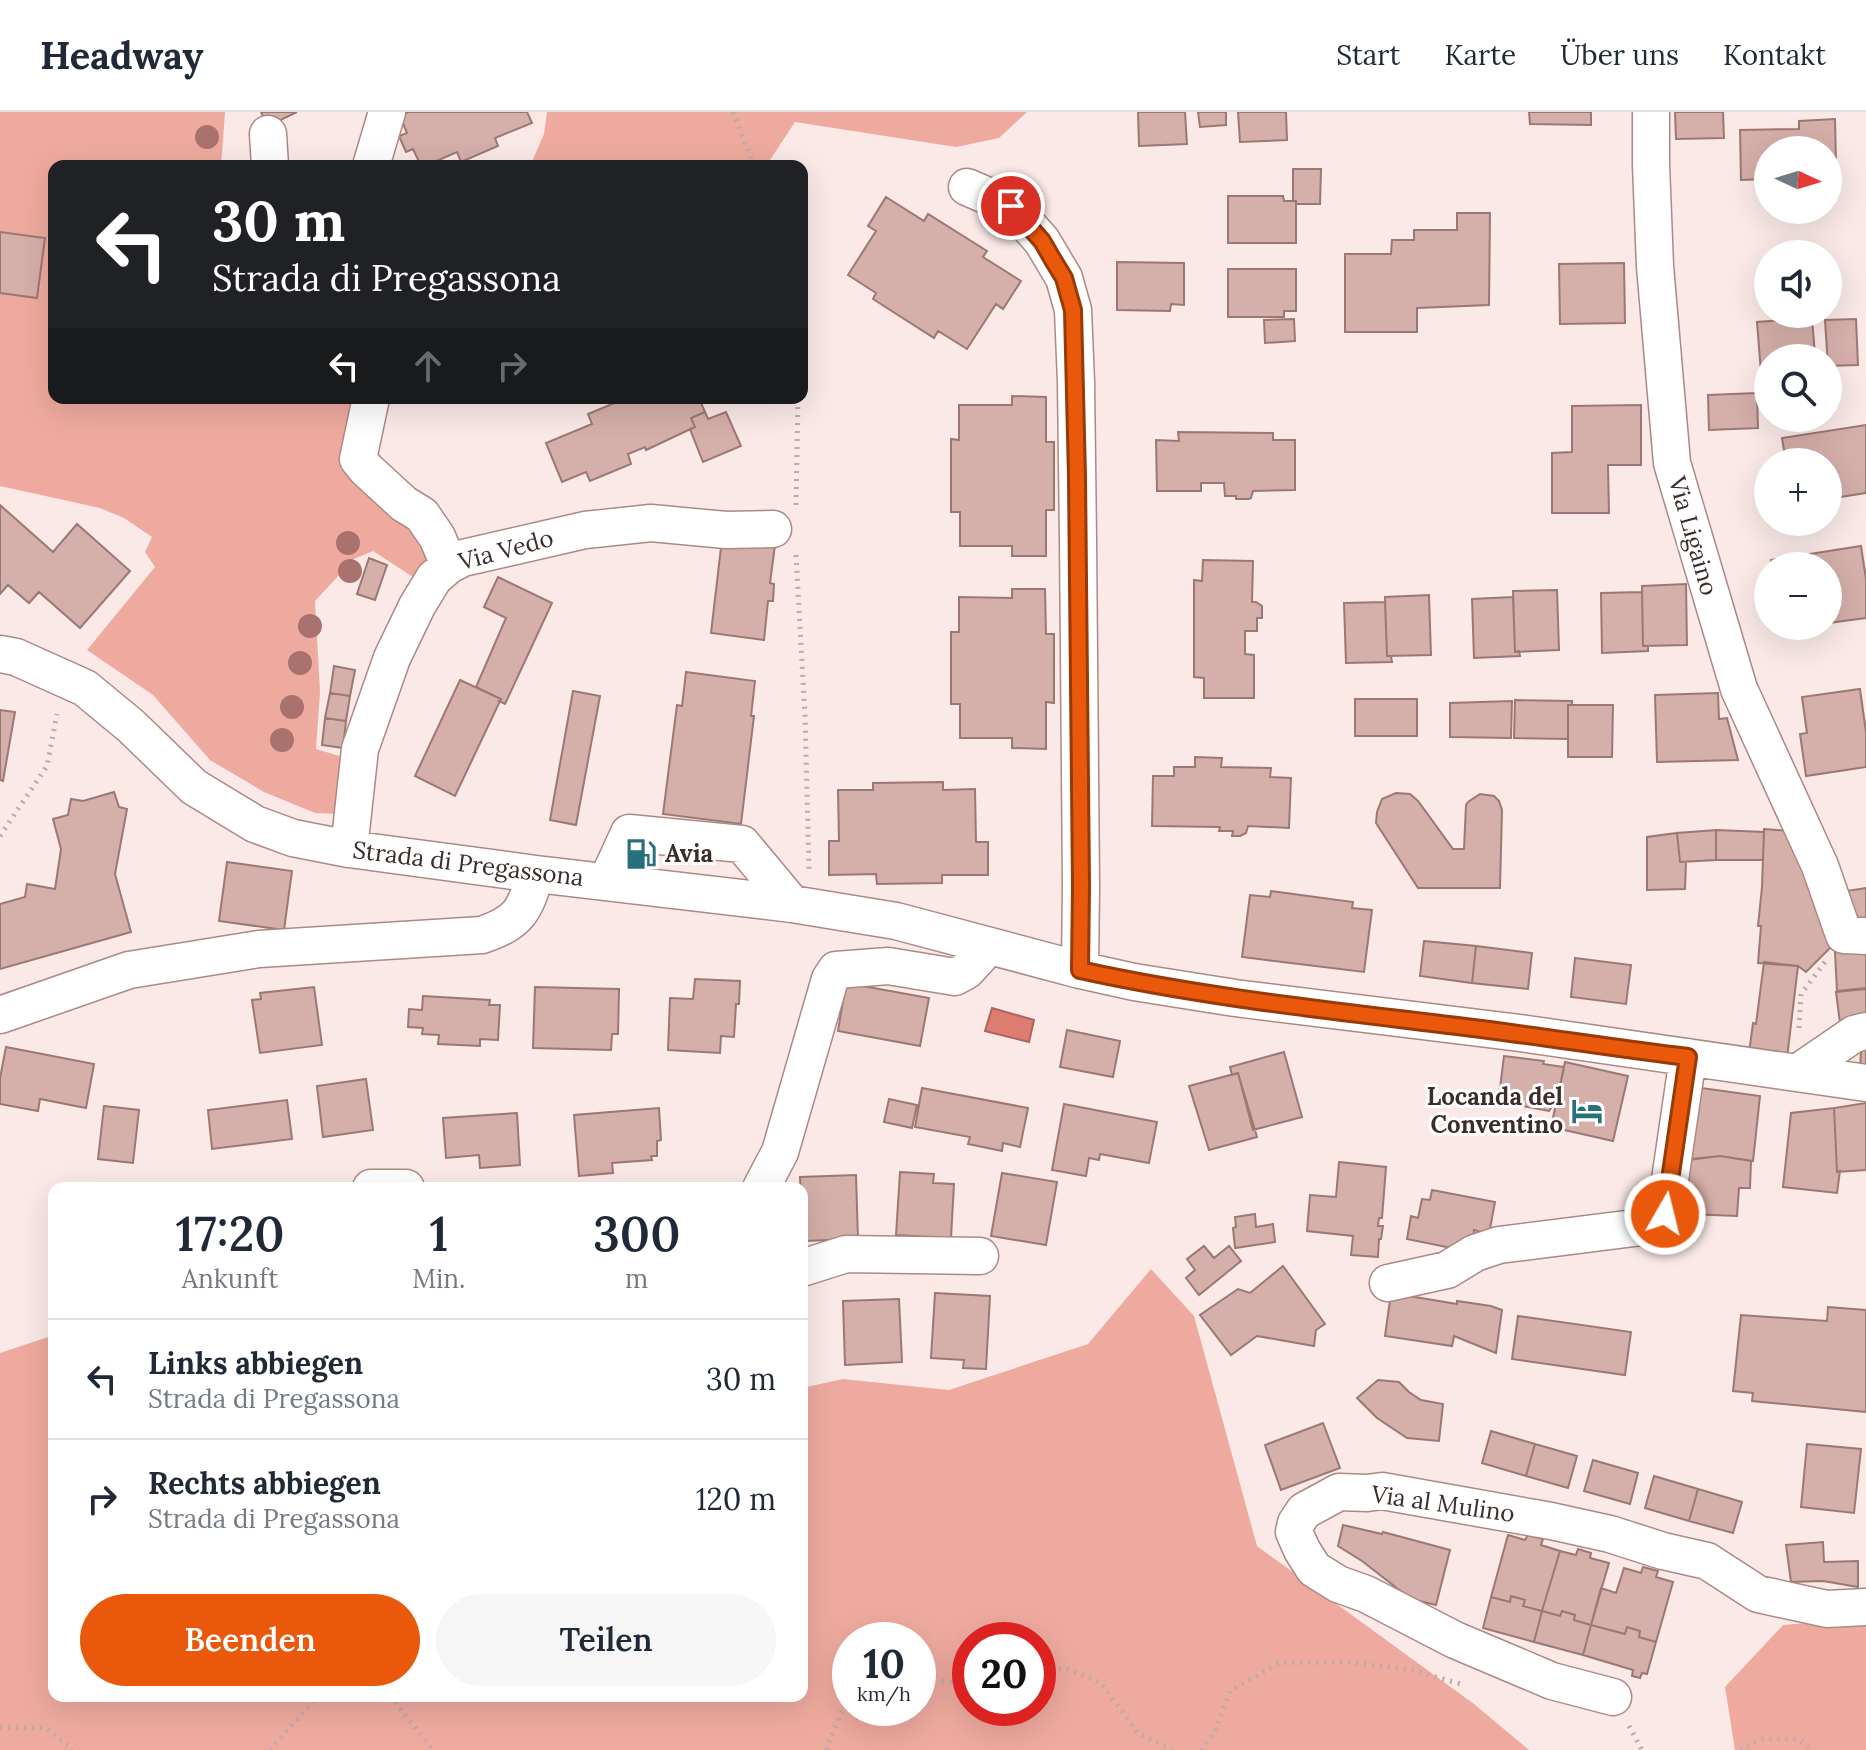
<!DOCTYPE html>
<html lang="de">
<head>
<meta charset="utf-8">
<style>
	:root { --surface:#fff; --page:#f6f6f7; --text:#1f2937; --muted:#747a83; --line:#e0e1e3; --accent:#ea580c }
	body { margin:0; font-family:Lora,serif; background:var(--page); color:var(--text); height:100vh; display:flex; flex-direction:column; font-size:30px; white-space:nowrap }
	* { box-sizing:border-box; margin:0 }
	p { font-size:26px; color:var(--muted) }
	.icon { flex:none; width:44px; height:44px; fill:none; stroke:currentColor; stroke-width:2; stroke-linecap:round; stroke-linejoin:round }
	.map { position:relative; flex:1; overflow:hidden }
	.drawer { position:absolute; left:48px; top:1070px; width:760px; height:520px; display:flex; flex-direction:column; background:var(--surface); border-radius:16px; box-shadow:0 8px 32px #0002 }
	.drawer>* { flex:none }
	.hud { position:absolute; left:48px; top:48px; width:760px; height:244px; border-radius:16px; box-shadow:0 8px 32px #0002; background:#202124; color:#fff; overflow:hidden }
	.needle { width:52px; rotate:94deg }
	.fabs { position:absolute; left:1754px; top:24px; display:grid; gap:16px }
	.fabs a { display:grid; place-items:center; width:88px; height:88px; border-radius:50%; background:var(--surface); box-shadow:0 8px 32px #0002; font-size:40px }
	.speed { position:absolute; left:832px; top:1510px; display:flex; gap:16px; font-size:40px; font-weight:700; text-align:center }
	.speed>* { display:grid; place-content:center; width:104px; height:104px; border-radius:50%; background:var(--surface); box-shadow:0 8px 32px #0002; line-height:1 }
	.speed small { font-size:20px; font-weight:400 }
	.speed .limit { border:12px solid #d22; background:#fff; color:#111 }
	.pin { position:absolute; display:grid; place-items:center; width:68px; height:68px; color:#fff; margin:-34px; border:4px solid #fff; border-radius:50%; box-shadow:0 2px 8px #0007 }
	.me { position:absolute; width:88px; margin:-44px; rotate:8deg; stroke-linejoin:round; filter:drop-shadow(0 0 6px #0008) }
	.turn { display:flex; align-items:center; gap:28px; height:168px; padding:0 32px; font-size:36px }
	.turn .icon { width:104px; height:104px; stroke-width:2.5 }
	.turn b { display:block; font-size:56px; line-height:68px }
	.lanes { display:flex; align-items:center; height:76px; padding:0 32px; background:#0003; justify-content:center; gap:40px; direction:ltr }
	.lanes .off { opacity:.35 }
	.eta { display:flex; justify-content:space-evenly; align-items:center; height:136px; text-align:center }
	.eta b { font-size:48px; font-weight:600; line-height:56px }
	.action { display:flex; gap:16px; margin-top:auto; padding:16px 32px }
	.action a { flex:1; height:92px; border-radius:48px; background:var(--accent); color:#fff; font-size:32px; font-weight:600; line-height:92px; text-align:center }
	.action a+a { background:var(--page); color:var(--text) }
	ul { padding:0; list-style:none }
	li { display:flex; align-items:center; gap:24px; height:120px; padding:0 32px; border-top:2px solid var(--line) }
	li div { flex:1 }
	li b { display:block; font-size:30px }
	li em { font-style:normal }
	header { display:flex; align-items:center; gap:48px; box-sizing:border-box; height:112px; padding:0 40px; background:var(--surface); border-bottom:2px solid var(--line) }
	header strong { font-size:38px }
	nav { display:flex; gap:44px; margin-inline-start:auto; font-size:28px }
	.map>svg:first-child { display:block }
</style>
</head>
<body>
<header>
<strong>Headway</strong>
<nav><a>Start</a><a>Karte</a><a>Über uns</a><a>Kontakt</a></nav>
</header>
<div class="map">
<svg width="1866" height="1638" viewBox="0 0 1866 1638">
	<rect width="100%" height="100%" fill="#fae9e7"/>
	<!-- green -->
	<path fill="#efaa9f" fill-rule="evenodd" d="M0,0H225L221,54H54V286H364L357,367L437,446L416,467L373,439L354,447L315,489L320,580L316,637L346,646L338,702L315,701L264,680L210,648L153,583L87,538L155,455L145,440L152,425L124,406L100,396L0,374Z
		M547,0H1027L999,26L956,35L795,10L766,54H528L531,52L544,22Z
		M1151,1157L1194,1204L1257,1434L1474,1592L1529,1638H0V1241L48,1225L54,1231V1584H802V1276L843,1267L949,1278L1088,1232ZM850,1528H918V1596H850ZM970,1528H1038V1596H970Z
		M1866,1506V1638H1735L1725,1575L1783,1513Z"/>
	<!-- water -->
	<path fill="#dd7c70" stroke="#ad645b" stroke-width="2" d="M992,896L1034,908L1029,930L985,919Z"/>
	<!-- building -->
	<path fill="#d5afa9" stroke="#9c7873" stroke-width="2" d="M261,0H297L268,14Z
		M408,0H527L532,11L495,26L498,34L461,50L457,40L425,54H421L413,37L406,40L399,24L407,21L400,4Z
		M1138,0H1185L1187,32L1139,34Z
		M1198,0H1226V13L1200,15Z
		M1238,0H1286L1287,28L1240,30Z
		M1529,0H1591V13L1530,12Z
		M1675,0H1723L1724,26L1676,27Z
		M1835,7L1836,52H1828V38H1768V67L1741,68L1740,18L1799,17V9Z
		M1293,57H1321L1320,92H1296V89H1293Z
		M1228,84H1283L1284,89H1296V131H1228Z
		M886,85L924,109L928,102L987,139L983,145L1021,169L1003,197L996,192L967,237L938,219L934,226L873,187L876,181L848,163L876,119L868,114Z
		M1457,101H1490L1489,193L1417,196V220H1345V142H1391L1392,128H1414V118H1457Z
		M0,120L45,126L37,186L0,181Z
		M1117,150L1184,151V193L1171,192L1170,199L1117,198Z
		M1624,151L1625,211L1560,212L1559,152Z
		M1228,157H1296V199H1284V205H1228Z
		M1812,206L1815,243H1806V246H1768V272L1762,273L1757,210Z
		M1294,207L1295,229L1265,231L1264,208Z
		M1856,207L1858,253L1828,254L1825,208Z
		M1757,281L1758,316L1709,318L1708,283Z
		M1012,284L1046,285V330H1054V398H1046V444H1012V434H960V400H951V327L959,328V293H1012Z
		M615,286H699L705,300L691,306L695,315L646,338L645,335L628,342L631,352L590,369L586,360L562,370L546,331L592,312L588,302L617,290Z
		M1641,293V353H1608L1609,401H1552V341L1572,340V294Z
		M705,300L708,307L726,300L741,334L703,350L690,317L695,315L691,306Z
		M1866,313V381L1828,387V350H1786L1782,326Z
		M1178,320L1273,321V328H1295V378L1253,379L1251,386L1249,387H1236V384H1225L1224,371H1201V379H1157L1156,328L1179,329Z
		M0,393L53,440L77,412L130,459L80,516L39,480L29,491L8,473L0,482Z
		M722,427L775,433L770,471L774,472L773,489H768L764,528L711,521Z
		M1861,434L1866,467V506L1828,511V454H1772L1771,448Z
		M369,446L387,453L375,488L357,482Z
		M1203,448L1253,449L1252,490H1256L1262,494V506H1257V519H1245V542L1254,543V586H1204V566L1194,565V468L1202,469Z
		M498,465L552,491L505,592L499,589L501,587L476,575L506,506L484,495Z
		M1686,472L1687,533L1643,534L1642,474Z
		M1012,477H1045L1046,522H1054V591L1046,590V637L1012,636V626H960V592H951V520H959V485L1012,486Z
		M1557,478L1559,538L1515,540L1513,479Z
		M1642,480L1643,534H1648V539L1602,541L1601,481Z
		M1429,483L1431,543L1387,544L1385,485Z
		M1513,485L1515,540L1519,539L1520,544L1474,546L1472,487Z
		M1385,490L1387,544H1391L1392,550L1346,551L1344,491Z
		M1781,514H1810L1782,518Z
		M334,554L355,558L350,584L330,581Z
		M686,560L755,569L751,604H754L741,712L663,702L677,593L682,594Z
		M460,568L501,587L455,684L415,664Z
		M1860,577L1866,620V655L1806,664L1800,622L1807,621L1802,585Z
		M573,579L600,584L576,713L550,708Z
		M330,581L350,584L346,609L325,606Z
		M1718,581L1719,607L1727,606L1738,648L1657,650L1655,583Z
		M1355,587H1417V624H1355Z
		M1515,588L1572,589V593H1568V627L1514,626Z
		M1512,589L1511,626L1450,625V591Z
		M1568,593H1613L1612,645H1568Z
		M0,598L15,600L3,669L0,668Z
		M325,606L346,609L343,636L322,633Z
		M1195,645L1222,646L1221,655L1271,656L1270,665L1291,666L1289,716L1248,714L1246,721L1240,724H1232L1233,719H1219L1220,715L1152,714L1153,664H1174V655H1195Z
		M943,670V678L975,677L976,730H988V763H942V771L877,772L876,762L829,763V729H839L838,678H873V671Z
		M114,680L119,695L127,697L115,762L131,820L0,857V792L25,785L27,772L55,777L61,737L53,707L68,703L71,687L83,689Z
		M1396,681L1410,682L1418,689L1453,737H1464L1466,693L1468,690L1480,682L1494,684L1499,689L1502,698L1500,776H1418L1376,711L1377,700L1382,687Z
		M1764,717L1792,719L1835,831L1806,860L1798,854L1758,851L1761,814H1758L1762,775Z
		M1716,718V748L1680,750L1677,721Z
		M1716,718L1764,720L1763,748H1716Z
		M1677,721L1680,750H1686L1685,777L1647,778V725Z
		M227,750L292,759L284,818L219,809Z
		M1866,776V817L1848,810L1840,780Z
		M1271,779L1353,790L1352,796L1372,798L1364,860L1242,845L1250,783L1270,785Z
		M1424,829L1476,834L1472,871L1420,864Z
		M1476,834L1532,841L1528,877L1472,871Z
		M1866,836V876L1837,879L1835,840Z
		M1575,846L1631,853L1626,892L1571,885Z
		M1764,850L1798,854L1787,946L1749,941L1753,911L1756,912Z
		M695,867L740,869L739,892H736L734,925L721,924L720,941L668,938L670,886L693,887Z
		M846,871L929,886L920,934L838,919Z
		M314,875L322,933L260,941L252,888L261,887L260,881Z
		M535,875L619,877L618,922H612L611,938L533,936Z
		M1866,877V915L1841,919L1836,880Z
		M423,884L490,888L489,893H500L498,928L480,927V934L438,932L439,923L422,922L423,916L408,915L409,897L422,898Z
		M1067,918L1120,929L1113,965L1060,955Z
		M1862,924H1866V957L1860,956Z
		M6,935L94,952L86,996L40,987L38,999L0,992V966Z
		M1284,940L1302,1005L1253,1018L1238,961L1232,963L1230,955Z
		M1504,944L1544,949L1543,952L1564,955L1558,984L1554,983L1553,993L1549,999L1517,993V987L1499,984Z
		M1565,950L1628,964L1613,1029L1551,1015Z
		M1238,961L1257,1025L1209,1038L1189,974Z
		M366,967L373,1018L323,1025L317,974Z
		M1694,975L1760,984L1753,1049L1720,1044L1681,1048Z
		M922,976L1028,996L1020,1035L1003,1031L1002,1039L968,1032L970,1025L915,1015Z
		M889,987L917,993L912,1016L884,1010Z
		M287,988L292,1027L212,1037L208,998Z
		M1866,991V1058L1837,1060L1834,996Z
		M1064,992L1157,1010L1149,1051L1100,1042L1099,1048L1089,1046L1086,1064L1052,1058Z
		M104,994L139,998L133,1051L98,1047Z
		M659,996L661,1028L657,1029V1044H651L652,1048L612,1051L613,1061L579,1064L574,1003Z
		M1834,996L1837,1060L1840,1059L1837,1081L1783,1075L1791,1001Z
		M517,1001L520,1053L480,1056L479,1043L446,1046L443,1006Z
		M1720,1044L1751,1049L1750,1076H1739L1737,1104L1688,1102V1048Z
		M1339,1050L1386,1055L1382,1106H1379L1378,1114H1383L1381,1127H1379L1378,1145L1351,1143L1353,1124L1307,1119L1310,1083L1336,1085Z
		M900,1060L934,1062L933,1071L954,1072L951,1126L896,1123Z
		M1002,1061L1057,1070L1046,1133L991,1124Z
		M856,1063L858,1127L803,1129L800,1065Z
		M1432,1078L1495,1090L1489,1122L1474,1118L1473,1130L1461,1138L1407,1127L1411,1104L1418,1106L1422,1087L1430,1088Z
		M1255,1102L1256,1115L1273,1112L1275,1130L1235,1136L1233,1116L1236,1115L1235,1105Z
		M1204,1134L1214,1146L1229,1134L1241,1149L1199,1183L1186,1166L1195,1158L1187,1147Z
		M1283,1154L1325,1212L1316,1218L1314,1234L1257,1224L1231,1243L1200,1203L1238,1177L1250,1181Z
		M935,1181L990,1184L986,1257L963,1256L964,1248L931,1246Z
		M1391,1181L1457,1192V1189L1491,1194L1502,1198L1496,1241L1454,1224L1452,1234L1385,1224Z
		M899,1187L902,1250L845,1253L843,1189Z
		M1828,1195L1866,1198V1300L1752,1289L1753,1281L1733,1279L1741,1203L1827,1209Z
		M1518,1204L1631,1220L1625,1263L1512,1247Z
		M1378,1268L1399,1270L1409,1280L1421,1288L1443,1292L1439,1329L1407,1326L1377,1306L1357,1286Z
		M1323,1311L1340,1356L1281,1378L1265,1333Z
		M1491,1319L1535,1332L1526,1364L1482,1351Z
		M1535,1332L1577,1344L1568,1376L1526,1364Z
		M1807,1332L1861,1337L1854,1401L1801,1395Z
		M1593,1348L1638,1361L1630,1392L1584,1379Z
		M1654,1364L1698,1377L1689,1409L1645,1396Z
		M1698,1377L1742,1390L1733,1421L1689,1409Z
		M1343,1413L1382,1422L1383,1420L1450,1438L1436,1493L1411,1487L1362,1449L1338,1434Z
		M1508,1423L1525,1428L1528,1423L1543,1427L1541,1433L1560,1439L1542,1499L1523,1494L1525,1488L1511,1484L1510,1490L1491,1485Z
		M1823,1430L1824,1450L1858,1449V1475L1823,1469L1791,1470L1786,1433Z
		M1578,1437L1591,1441L1590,1446L1609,1451L1591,1513L1574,1508L1575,1503L1562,1499L1560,1504L1542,1499L1560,1439L1576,1443Z
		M1643,1455L1658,1459L1656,1465L1673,1470L1656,1530L1639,1525L1640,1519L1627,1515L1625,1522L1591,1513L1601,1476L1616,1481L1624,1456L1641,1461Z
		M1511,1484L1525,1488L1523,1494L1542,1499L1534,1530L1483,1516L1491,1485L1510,1490Z
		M1542,1499L1560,1504L1562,1499L1575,1503L1574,1508L1591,1513L1583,1543L1534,1530Z
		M1591,1513L1625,1522L1627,1515L1640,1519L1639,1525L1656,1530L1647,1562L1642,1561L1640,1566L1632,1564L1633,1558L1583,1543Z"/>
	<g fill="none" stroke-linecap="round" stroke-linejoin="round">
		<defs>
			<path id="minor" d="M1651,0V53L1655,154L1672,351L1739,577L1820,754L1844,823L1866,824
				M268,22L270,54
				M371,54L387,0
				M967,75L1011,94L1042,129L1064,166L1073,198L1076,270L1078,428L1081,774L1080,858
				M371,286L358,347L366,357L404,392L422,403L437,425L449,453
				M0,542L16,545L85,576L131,614L194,675L255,712L293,726L349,737L536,762L792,792L896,809L1080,858L1134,870L1235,886L1520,921L1866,971
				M349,737L360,637L392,546L417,494L434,466L449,453L463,446L585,418L651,411L726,418L773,417
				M607,769L629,721L742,732L792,792
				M0,903L129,858L259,837L482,823C520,810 524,799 536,762
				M1797,961L1854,922L1866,919
				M371,1076H406
				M761,1076L780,1040L830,867L836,858L888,854L955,865L966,859L989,834
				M802,1156L846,1142L980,1144
				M1388,1171L1447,1158L1475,1141L1499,1133L1642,1115L1665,1102L1688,945
				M1613,1585L1552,1569L1455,1528L1366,1482L1338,1472L1314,1457L1302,1438L1294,1420L1296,1411L1304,1399L1339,1380L1367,1381L1382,1379L1551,1409L1610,1422L1663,1439L1707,1449L1758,1482L1827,1497L1866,1495"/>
		</defs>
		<!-- minor casing -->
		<use href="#minor" stroke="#ad8983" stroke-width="39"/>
		<!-- path -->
		<path stroke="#bbaaa8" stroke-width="5" stroke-dasharray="2 6" stroke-linecap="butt" d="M733,0L754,54
			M796,393L798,286
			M796,443L805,604L809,757
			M0,724L47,654L57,602
			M1799,916L1801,882L1825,850
			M918,1564L963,1573L970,1577
			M1038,1566L1043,1560L1065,1556L1101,1571L1138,1621L1172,1638
			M390,1584L433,1638
			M1629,1614L1642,1638
			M0,1615L46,1616L73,1638
			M270,1638L318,1584
			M827,1638V1635L844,1594L850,1589
			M1201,1638L1215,1619L1230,1579L1278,1551L1348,1550L1412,1558L1464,1573
			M1740,1638L1763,1627H1798L1814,1638"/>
		<!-- minor -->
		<use href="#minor" stroke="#fff" stroke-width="36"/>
	</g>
	<!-- trees -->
	<g fill="#aa726f">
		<circle cx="207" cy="25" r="12"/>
		<circle cx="348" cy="431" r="12"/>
		<circle cx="350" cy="459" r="12"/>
		<circle cx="310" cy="514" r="12"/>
		<circle cx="300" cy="551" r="12"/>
		<circle cx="292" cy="595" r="12"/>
		<circle cx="282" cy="628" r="12"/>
	</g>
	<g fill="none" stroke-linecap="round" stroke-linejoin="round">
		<defs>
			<path id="route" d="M1011,94L1042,129L1053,148L1064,166L1073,198L1077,365L1081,774L1080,858C1207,886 1336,899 1465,915C1539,924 1613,936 1688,945L1665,1102"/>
		</defs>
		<!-- route casing -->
		<use href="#route" stroke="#983908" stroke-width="20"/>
		<!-- route -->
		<use href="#route" stroke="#ea580c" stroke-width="14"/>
	</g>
	<!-- icons -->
	<defs>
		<symbol id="fuel-bare" viewBox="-9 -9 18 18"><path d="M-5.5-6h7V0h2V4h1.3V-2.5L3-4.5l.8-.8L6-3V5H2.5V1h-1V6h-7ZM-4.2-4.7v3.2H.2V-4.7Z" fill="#28707b" stroke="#fff" stroke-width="2.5" paint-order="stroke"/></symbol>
		<symbol id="hotel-bare" viewBox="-9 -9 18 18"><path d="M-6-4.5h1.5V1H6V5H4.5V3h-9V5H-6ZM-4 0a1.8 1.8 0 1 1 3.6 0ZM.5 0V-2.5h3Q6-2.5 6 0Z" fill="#28707b" stroke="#fff" stroke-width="2.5" paint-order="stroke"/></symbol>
	</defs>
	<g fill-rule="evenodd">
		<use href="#fuel-bare" x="619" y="720" width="44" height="44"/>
		<use href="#hotel-bare" x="1565" y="977" width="44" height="44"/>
	</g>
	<g text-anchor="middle" stroke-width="6" stroke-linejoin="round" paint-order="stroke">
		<!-- street labels -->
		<g font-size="24" fill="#3c2d2b" stroke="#fff">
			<text transform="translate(1693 424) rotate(74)" y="8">Via Ligaino</text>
			<text transform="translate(506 438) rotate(-15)" y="8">Via Vedo</text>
			<text transform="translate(468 752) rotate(7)" y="8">Strada di Pregassona</text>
			<text transform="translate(1443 1392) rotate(8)" y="8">Via al Mulino</text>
		</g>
		<!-- poi labels -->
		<g font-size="24" font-weight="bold" fill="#3c2d2b" stroke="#fff" text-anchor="start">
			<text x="665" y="750">Avia</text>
			<text x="1563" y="993" text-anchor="end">Locanda del<tspan x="1563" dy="28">Conventino</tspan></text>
		</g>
	</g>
</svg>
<div class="fabs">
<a><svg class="needle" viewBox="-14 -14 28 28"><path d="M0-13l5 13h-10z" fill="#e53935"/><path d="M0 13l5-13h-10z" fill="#747a83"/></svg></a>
<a><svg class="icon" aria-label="sound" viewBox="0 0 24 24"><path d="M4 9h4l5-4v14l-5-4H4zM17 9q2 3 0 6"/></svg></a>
<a><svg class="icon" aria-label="search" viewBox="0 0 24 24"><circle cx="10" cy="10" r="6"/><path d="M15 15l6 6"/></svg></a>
<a>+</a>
<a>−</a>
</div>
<div class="speed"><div>10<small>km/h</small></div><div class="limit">20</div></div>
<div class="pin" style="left:1011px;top:94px;background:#d93025"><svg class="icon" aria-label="arrive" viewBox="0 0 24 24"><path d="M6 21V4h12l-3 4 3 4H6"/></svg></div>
<svg class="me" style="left:1665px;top:1102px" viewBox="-20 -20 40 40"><circle r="17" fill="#ea580c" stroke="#fff" stroke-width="3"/><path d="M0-11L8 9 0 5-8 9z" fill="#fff"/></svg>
<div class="hud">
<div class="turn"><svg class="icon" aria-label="left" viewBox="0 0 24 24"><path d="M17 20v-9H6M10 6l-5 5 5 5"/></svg><div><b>30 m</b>Strada di Pregassona</div></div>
<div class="lanes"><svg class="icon" aria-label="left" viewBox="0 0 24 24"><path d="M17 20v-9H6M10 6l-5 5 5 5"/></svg><svg class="icon off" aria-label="ahead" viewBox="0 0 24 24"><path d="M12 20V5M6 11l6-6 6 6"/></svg><svg class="icon off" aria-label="right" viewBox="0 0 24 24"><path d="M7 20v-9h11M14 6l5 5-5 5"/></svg></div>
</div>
<section class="drawer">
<div class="eta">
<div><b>17:20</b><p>Ankunft</p></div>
<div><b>1</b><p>Min.</p></div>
<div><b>300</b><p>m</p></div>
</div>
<ul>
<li><svg class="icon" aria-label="left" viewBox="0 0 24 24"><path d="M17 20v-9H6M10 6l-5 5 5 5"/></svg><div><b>Links abbiegen</b><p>Strada di Pregassona</p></div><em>30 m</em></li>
<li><svg class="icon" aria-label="right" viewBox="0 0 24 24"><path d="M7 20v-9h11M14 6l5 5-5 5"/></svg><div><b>Rechts abbiegen</b><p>Strada di Pregassona</p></div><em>120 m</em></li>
</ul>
<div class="action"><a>Beenden</a><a>Teilen</a></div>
</section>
</div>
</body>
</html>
